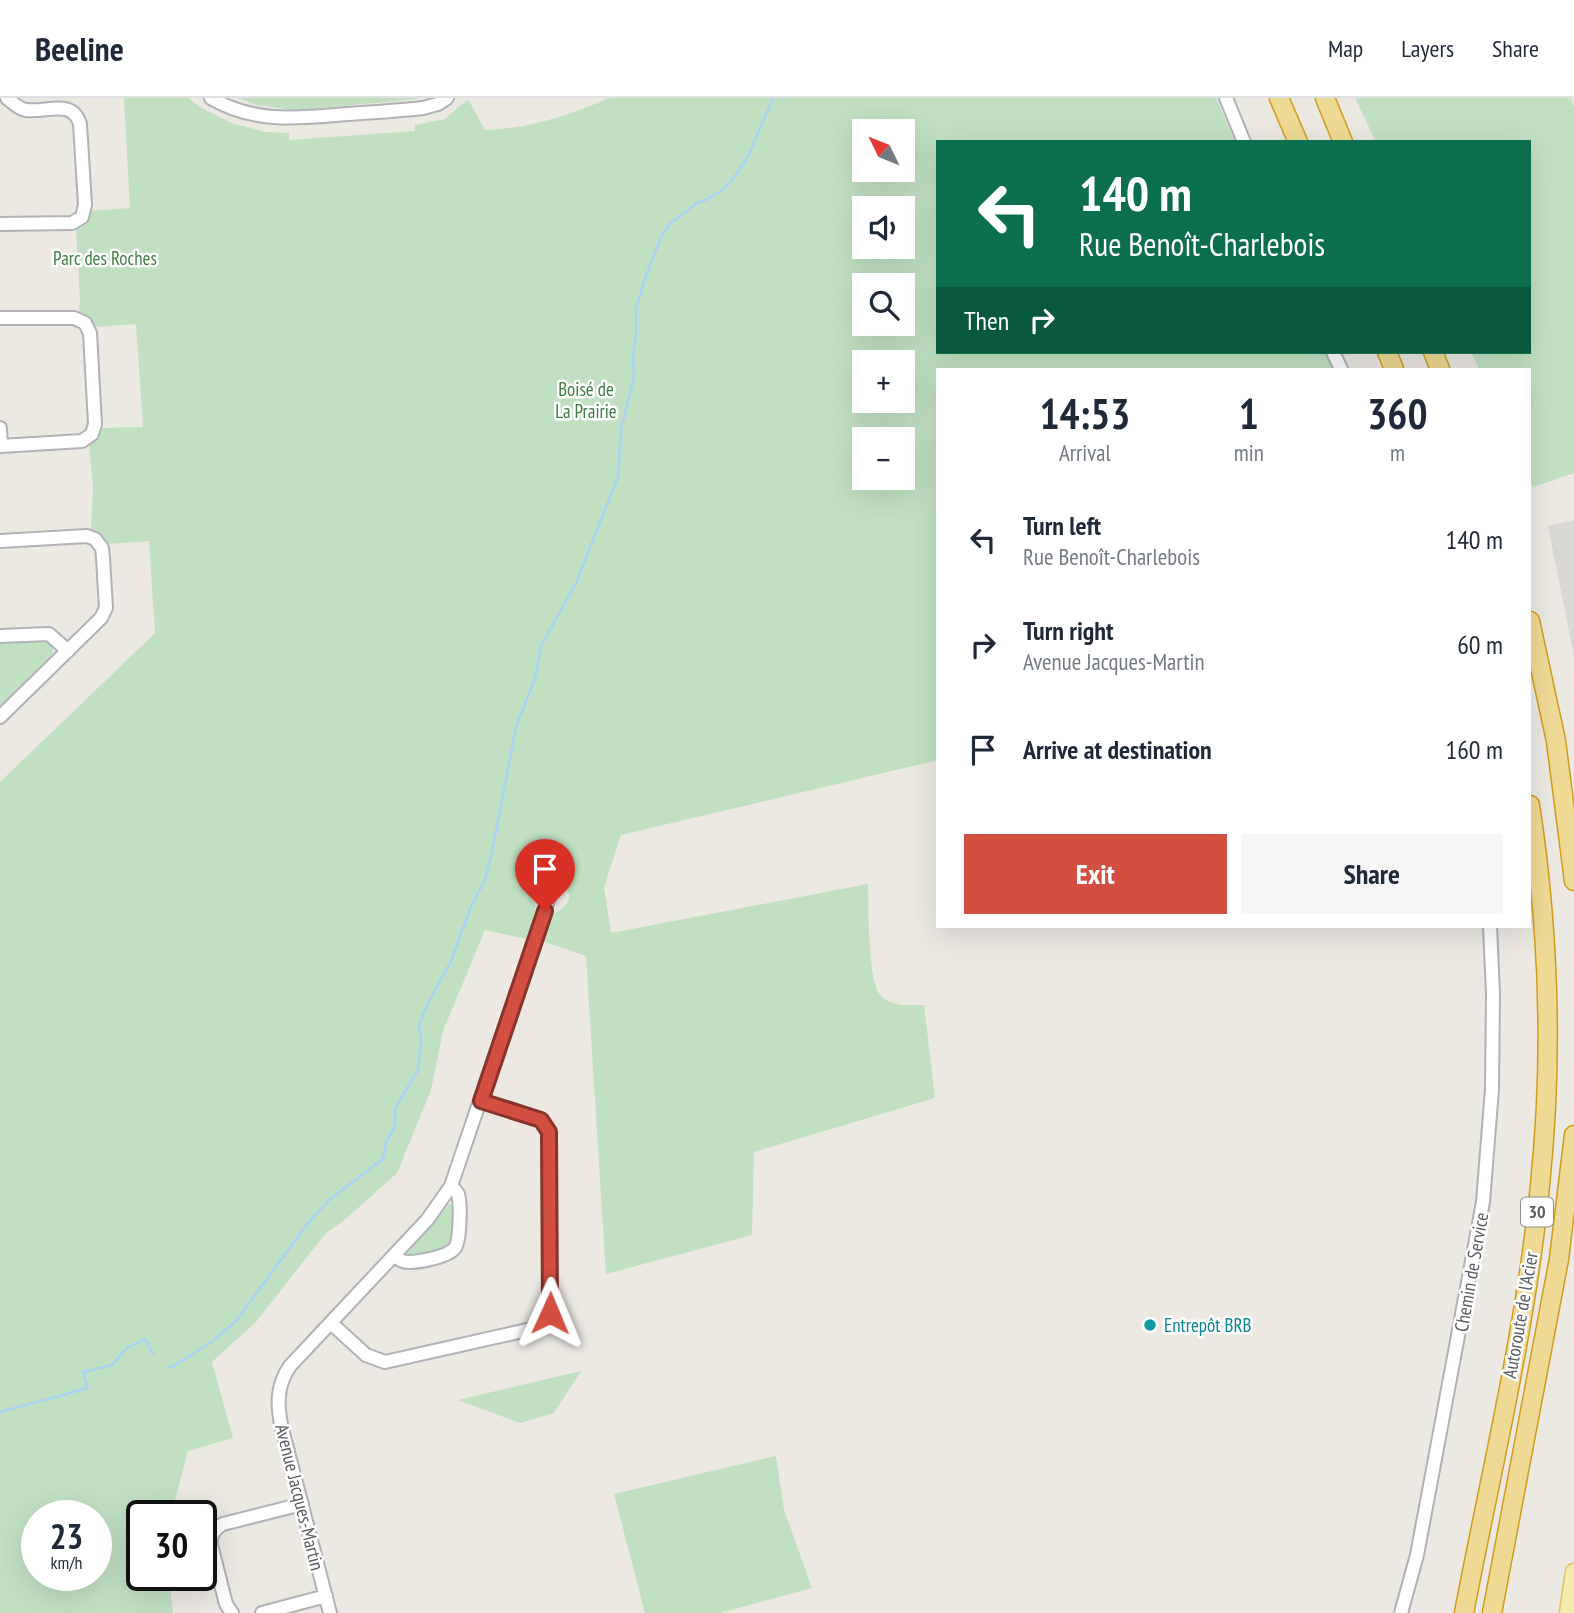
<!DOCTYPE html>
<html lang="en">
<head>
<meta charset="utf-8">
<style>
	:root { --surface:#fff; --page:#f6f6f7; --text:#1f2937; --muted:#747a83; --line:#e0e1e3; --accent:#d34f41 }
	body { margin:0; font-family:"PT Sans Narrow",sans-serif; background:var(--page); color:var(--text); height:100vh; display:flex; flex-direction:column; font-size:26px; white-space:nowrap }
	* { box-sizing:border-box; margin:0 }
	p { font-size:23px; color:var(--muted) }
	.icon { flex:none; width:38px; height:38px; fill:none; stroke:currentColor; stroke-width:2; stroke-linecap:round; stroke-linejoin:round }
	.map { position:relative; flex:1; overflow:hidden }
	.details { position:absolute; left:936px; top:270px; width:595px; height:560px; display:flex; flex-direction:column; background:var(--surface); border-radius:0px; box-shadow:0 7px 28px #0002 }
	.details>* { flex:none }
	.hud { position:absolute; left:936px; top:42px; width:595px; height:214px; border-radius:0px; box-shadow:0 7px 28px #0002; background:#0b6e4f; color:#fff; overflow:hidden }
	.needle { width:46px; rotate:313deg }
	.controls { position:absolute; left:852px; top:21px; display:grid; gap:14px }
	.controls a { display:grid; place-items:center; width:63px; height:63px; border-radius:0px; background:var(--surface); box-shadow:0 7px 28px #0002; font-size:35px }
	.speed { position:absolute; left:21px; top:1402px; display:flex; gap:14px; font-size:35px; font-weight:700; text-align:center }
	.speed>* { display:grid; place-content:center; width:91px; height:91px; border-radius:50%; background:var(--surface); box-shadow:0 7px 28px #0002; line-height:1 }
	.speed small { font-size:18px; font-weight:400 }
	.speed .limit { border:4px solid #111; border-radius:10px; background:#fff; color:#111 }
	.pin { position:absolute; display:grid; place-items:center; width:60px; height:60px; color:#fff; margin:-72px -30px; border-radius:50% 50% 50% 0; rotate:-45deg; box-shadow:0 0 7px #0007 }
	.pin .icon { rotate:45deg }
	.me { position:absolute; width:77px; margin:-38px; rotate:1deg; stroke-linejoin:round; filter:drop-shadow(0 0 5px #0008) }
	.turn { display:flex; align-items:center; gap:24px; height:147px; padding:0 28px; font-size:32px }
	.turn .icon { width:91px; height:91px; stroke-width:2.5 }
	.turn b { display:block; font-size:49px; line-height:60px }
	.then { display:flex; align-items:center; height:66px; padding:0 28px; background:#0003; gap:14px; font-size:26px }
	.eta { display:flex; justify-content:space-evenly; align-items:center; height:119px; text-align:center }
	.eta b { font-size:42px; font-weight:600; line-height:49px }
	.primary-button { display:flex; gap:14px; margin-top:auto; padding:14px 28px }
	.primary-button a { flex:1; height:80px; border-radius:0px; background:var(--accent); color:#fff; font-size:28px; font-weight:600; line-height:80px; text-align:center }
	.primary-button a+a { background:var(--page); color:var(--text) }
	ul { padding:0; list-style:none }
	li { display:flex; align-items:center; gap:21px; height:105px; padding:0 28px }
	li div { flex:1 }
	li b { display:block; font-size:26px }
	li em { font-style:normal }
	header { display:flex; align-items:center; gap:42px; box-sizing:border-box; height:98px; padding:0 35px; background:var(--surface); border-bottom:2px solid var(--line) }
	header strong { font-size:33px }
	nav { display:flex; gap:38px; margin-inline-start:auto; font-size:24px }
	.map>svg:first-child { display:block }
</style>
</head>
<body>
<header>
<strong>Beeline</strong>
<nav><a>Map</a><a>Layers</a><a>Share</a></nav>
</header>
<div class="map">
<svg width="1574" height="1515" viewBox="0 0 1574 1515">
	<rect width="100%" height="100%" fill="#ebe9e2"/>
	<!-- industrial -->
	<path fill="#dad8d4" d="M1574,422V558L1548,428Z"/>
	<!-- green -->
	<path fill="#c1e0c2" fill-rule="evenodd" d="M124,0H188L200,9L231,25L265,34L289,35V42L415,33V27L445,21L468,1L485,32C528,31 570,17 609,0H1216L1235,44H938V254H1325L1333,271H938V662L621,737L604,789L611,835L868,786C869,808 867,886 882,899C894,909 909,907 924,907L935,1000L754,1054L752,1137L606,1176L586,858L542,843C545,836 547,824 552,818C558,812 568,810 569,799C570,779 543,775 534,790C529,798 534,803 535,810C536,819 528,833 526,841L485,832L443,933L431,992L397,1075L347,1120L325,1136L256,1224L212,1264L233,1340L188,1353L171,1417L142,1418V1477H169L173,1515H0V684L155,535L149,443L107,446L101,437L92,433L91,430L93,389L89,346L98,338L101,330L143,329L136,226L94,229L87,219L79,215L80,201L76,130L86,123L91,113L130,110ZM864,33H903V72H864ZM864,110H903V149H864ZM864,187H903V226H864ZM864,264H903V303H864ZM864,341H903V380H864ZM37,1418H96V1477H37Z
		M238,0H417V1L290,13L287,11L257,7Z
		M1355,0H1571L1574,8V375L1533,389L1530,382V271H1479L1471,254H1530V44H1376Z
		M48,542L53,547L52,560L26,585L24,583V587L0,610V544Z
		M449,1106L453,1108C453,1133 459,1148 431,1154C423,1156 416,1158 408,1158V1153Z
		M581,1273L554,1315L520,1325L458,1302Z
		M776,1358L784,1412L812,1490L720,1515H645L614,1396Z"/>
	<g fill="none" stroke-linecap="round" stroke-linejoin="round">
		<!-- stream -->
		<path stroke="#aad2f4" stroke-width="2.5" d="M168,1269H172L210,1245L236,1223L308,1125L329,1102L383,1061L386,1044L395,1029V1010L418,972L421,942L419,927L428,905L451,863L470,811L485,782L492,754L516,629L535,580L541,548L576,485L618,379L621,331L634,279L633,259L636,238V211L644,183L662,137L671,125L697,105L708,101L725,90L738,74L749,56L773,0
			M0,1314L88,1290L83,1274L112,1267L127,1250L145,1241L153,1256"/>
		<defs>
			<path id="minor" d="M211,0C255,26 300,20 348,16C373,14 398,13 423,10L438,6L447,0
				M1226,0L1244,44
				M0,126L72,125L82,119L85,107L80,26C72,0 46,15 26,12C19,11 13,5 7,0
				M0,220H74L85,225L90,235L95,326L92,336L82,343L0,348
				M1333,254L1341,271
				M0,330L1,348
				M0,443L87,438L95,441L102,450L103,460L106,510L101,520L0,619
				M0,538L49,536L68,553
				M394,1157C398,1161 402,1164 408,1164C419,1164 448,1159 455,1150C460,1143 461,1106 458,1096C456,1092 454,1091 451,1088
				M331,1225L366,1257L385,1264L536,1230C547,1226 550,1218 550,1207L549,1033L541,1022L481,1003
				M232,1515L226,1506L211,1447C210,1437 214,1431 223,1426L302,1406
				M262,1515L326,1498
				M330,1515L282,1331C277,1308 276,1288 290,1268L427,1122L451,1088L549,799
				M1401,1515L1417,1457L1483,1104L1492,991L1493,896L1490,828"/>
			<path id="major" d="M1568,1515L1574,1474"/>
			<path id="highway" d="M1279,0L1298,44
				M1325,0L1343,44
				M1387,254L1394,271
				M1433,254L1440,271
				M1530,523L1556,643L1574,783
				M1464,1515C1491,1373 1526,1231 1540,1087C1553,961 1549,832 1530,707
				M1492,1515L1559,1161L1574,1037"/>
		</defs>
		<!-- minor casing -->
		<use href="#minor" stroke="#b0b2b6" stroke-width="16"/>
		<!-- major casing -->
		<use href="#major" stroke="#dfc067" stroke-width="19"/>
		<!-- highway casing -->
		<use href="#highway" stroke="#d29d1c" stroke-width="21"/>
		<!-- minor -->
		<use href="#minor" stroke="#fff" stroke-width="12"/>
		<!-- major -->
		<use href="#major" stroke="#f4ebae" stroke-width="16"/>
		<!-- highway -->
		<use href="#highway" stroke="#efda95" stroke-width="18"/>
	</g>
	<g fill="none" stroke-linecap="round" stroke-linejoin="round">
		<defs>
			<path id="route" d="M545,813L481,1003L541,1022L549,1034L550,1215"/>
		</defs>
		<!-- route casing -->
		<use href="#route" stroke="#89332a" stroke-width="18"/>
		<!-- route -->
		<use href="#route" stroke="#d34f41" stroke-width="12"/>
	</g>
	<!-- markers -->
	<circle fill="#0f9aa8" stroke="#fff" stroke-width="2.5" cx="1150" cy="1227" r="7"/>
	<g text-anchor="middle" stroke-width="5" stroke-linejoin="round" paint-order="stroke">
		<!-- shield labels -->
		<rect fill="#fff" stroke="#8c8e90" stroke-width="2" x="1521" y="1099.5" width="32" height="29" rx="5"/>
		<g font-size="18" font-weight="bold" fill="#5b5d61">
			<text x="1537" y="1120">30</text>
		</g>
		<!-- park labels -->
		<g font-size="19" fill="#3e7c42" stroke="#fff">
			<text x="105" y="167">Parc des Roches</text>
			<text x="586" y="298">Boisé de<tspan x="586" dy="22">La Prairie</tspan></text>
		</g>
		<!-- street labels -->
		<g font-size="19" fill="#5b5d61" stroke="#fff">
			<text transform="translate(1471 1174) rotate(-80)" y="7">Chemin de Service</text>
			<text transform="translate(1520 1217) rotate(-80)" y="7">Autoroute de l'Acier</text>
			<text transform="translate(300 1399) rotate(76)" y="7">Avenue Jacques-Martin</text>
		</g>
		<!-- culture labels -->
		<g font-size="19" fill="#0d838f" stroke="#fff" text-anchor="start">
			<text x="1164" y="1234">Entrepôt BRB</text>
		</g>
	</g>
</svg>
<div class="controls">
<a><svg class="needle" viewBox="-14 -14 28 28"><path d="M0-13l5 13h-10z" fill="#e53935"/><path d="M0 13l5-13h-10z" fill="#747a83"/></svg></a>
<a><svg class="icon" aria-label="sound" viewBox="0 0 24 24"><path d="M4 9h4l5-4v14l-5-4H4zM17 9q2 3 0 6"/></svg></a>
<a><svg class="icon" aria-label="search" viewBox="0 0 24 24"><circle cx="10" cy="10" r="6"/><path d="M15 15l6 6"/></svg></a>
<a>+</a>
<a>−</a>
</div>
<div class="speed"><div>23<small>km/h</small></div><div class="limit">30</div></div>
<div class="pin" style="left:545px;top:813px;background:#d93025"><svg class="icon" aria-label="arrive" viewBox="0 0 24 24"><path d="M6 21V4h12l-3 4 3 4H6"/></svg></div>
<svg class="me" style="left:550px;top:1215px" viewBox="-20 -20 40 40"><path d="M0-17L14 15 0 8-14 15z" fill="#d34f41" stroke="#fff" stroke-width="4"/></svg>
<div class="hud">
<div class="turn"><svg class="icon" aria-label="left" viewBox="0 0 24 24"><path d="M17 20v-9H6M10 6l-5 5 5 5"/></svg><div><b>140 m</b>Rue Benoît-Charlebois</div></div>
<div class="then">Then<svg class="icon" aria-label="right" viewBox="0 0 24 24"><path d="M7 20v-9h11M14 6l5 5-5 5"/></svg></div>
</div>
<section class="details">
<div class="eta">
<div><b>14:53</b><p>Arrival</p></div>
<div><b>1</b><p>min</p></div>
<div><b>360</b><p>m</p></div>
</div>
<ul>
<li><svg class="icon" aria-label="left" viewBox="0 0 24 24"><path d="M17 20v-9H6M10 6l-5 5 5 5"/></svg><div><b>Turn left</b><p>Rue Benoît-Charlebois</p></div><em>140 m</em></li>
<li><svg class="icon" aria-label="right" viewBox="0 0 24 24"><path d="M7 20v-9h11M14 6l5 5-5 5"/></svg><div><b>Turn right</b><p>Avenue Jacques-Martin</p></div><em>60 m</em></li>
<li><svg class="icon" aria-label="arrive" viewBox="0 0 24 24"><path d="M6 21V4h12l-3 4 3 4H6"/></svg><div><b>Arrive at destination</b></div><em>160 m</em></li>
</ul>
<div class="primary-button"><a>Exit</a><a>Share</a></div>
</section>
</div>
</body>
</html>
